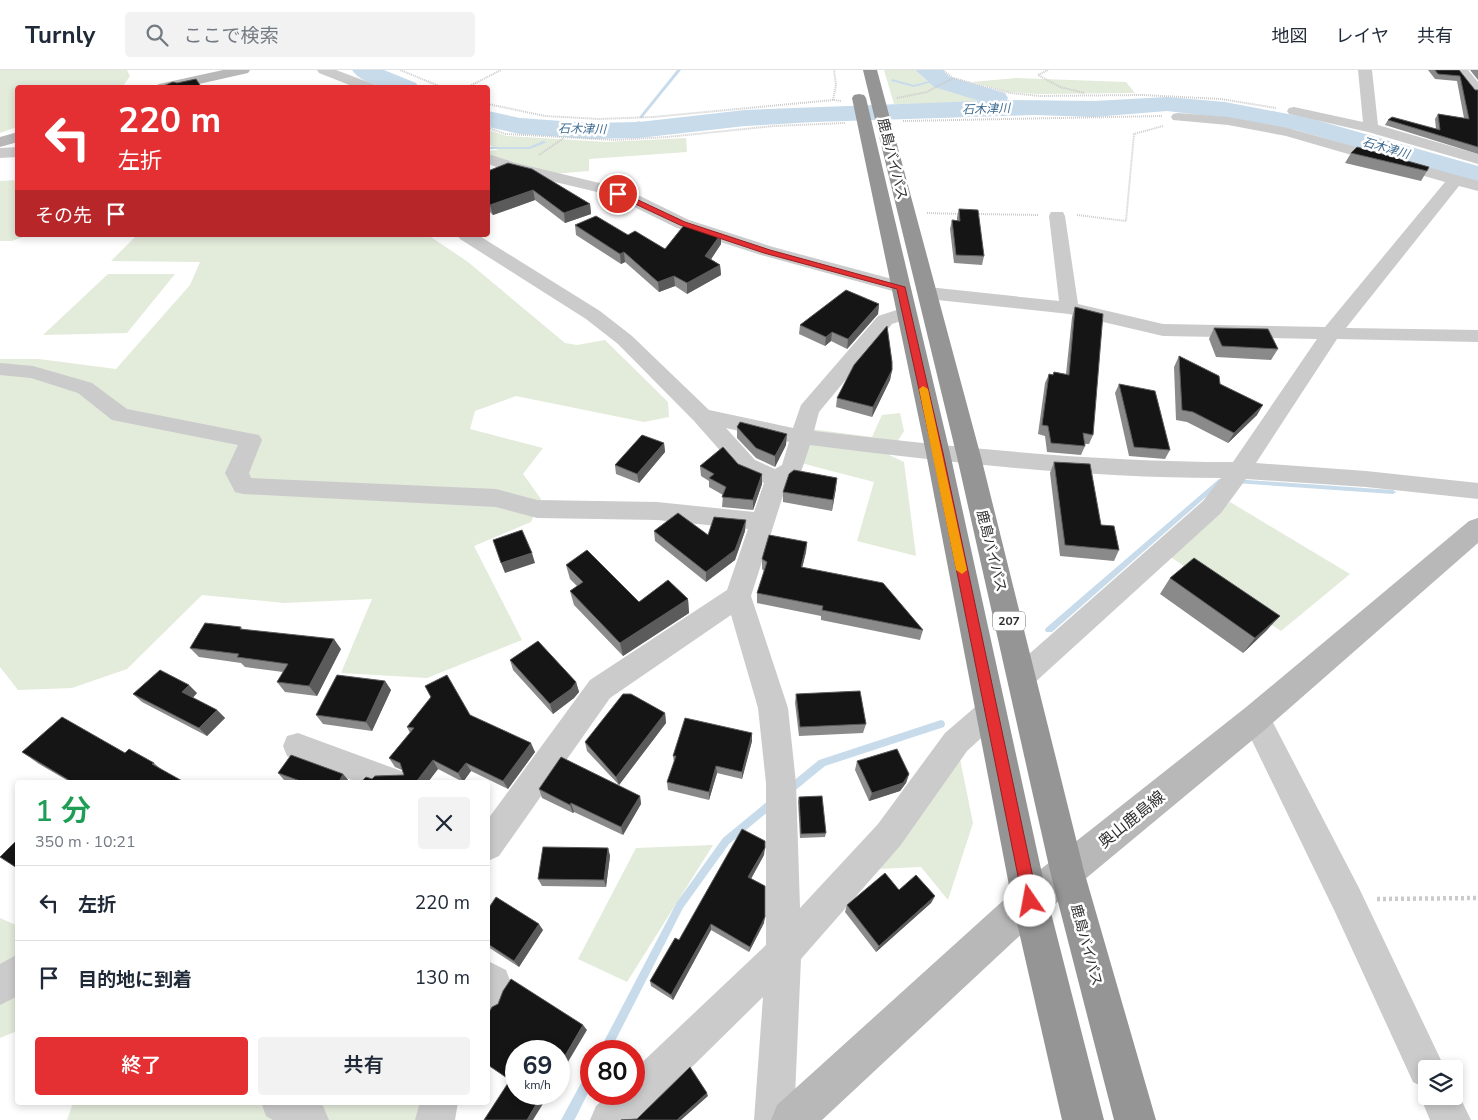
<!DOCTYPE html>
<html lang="ja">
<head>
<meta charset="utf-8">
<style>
	:root { --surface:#fff; --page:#f2f2f3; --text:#1f2937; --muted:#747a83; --line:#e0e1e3; --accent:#e53033 }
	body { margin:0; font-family:"Nunito Sans","Noto Sans JP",sans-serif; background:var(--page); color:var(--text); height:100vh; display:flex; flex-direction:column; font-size:19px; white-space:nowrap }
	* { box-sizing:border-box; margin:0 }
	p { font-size:16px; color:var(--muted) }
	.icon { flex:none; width:28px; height:28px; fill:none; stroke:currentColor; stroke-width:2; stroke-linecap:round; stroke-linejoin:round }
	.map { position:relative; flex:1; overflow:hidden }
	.drawer { position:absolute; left:15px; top:710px; width:475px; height:325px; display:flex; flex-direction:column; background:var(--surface); border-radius:5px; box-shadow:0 2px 8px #0003 }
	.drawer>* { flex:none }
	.guide { position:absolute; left:15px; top:15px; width:475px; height:152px; border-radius:5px; box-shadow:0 2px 8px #0003; background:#e53033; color:#fff; overflow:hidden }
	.tools { position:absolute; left:1418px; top:990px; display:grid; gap:10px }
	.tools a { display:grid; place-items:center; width:45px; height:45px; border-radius:5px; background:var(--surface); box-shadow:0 2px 8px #0003; font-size:25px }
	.speed { position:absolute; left:505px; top:970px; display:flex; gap:10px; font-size:25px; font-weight:700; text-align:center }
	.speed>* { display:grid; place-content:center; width:65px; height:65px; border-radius:50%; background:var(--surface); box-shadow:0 2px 8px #0003; line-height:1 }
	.speed small { font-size:12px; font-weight:400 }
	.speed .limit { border:8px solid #d22; background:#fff; color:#111 }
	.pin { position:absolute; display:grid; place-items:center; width:42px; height:42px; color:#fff; margin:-21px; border:2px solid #fff; border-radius:50%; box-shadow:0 1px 5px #0007 }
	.me { position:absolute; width:55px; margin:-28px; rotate:348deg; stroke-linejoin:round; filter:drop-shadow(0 0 4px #0008) }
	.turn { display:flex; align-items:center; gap:18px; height:105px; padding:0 20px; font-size:22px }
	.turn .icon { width:65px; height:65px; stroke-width:2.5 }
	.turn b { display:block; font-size:35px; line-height:42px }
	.then { display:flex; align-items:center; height:48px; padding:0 20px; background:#0003; gap:10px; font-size:19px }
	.round { display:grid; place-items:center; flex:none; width:52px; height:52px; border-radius:5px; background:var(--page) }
	.headline { display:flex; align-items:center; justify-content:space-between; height:85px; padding:0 20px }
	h1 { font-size:30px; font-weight:600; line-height:38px; color:#1e9e55 }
	.button { display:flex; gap:10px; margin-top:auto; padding:10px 20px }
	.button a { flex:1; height:58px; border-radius:5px; background:var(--accent); color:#fff; font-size:20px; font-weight:600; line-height:58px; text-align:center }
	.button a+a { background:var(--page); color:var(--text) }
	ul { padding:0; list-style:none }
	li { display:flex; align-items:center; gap:15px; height:75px; padding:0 20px; border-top:1px solid var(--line) }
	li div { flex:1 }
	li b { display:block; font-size:19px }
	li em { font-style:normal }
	header { display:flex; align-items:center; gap:30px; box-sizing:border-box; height:70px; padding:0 25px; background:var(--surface); border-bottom:1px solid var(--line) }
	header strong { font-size:24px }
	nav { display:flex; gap:28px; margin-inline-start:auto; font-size:18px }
	.search { width:350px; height:45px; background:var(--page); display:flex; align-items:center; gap:12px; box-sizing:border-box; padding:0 18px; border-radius:5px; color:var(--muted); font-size:19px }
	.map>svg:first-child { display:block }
</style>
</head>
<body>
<header>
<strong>Turnly</strong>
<div class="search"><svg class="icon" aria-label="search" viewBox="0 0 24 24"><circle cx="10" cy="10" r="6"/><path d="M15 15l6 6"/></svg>ここで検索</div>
<nav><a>地図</a><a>レイヤ</a><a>共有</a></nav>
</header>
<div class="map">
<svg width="1478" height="1050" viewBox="0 0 1478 1050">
	<rect width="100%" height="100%" fill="#fff"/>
	<!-- green -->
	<path fill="#e3ebdb" d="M0,0H127L130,6L123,16L118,17L18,18L17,57L0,63Z
		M884,0H915L929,13L987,31L983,33L894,34Z
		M1016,8L1126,12L1135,23L1037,24L1008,22L972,12Z
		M488,60L507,66L607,72L686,68L687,82L589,89V101L552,104L508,96L488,89V81L498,80L488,74Z
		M17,110L18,165H28L12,171H0V111Z
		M137,165H428L468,192L565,273L577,275L605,270L668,332L669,347L644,352L516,326L475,341L470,359L543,378L523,404L541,429L531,452L474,476L522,570L427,608L341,603L372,529L284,533L202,525L127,599L72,618L18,620L0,597V289H39L116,299L190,215L200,192L111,191Z
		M108,204H175L127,263L43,265Z
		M900,343L904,361L889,385L904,392L916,486L857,471L874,412L801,393L810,359L872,367L882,345Z
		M1230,432L1350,504L1281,561L1169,486Z
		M959,684L973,753L948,830L921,797L876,799Z
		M713,775L627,912L578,889L636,778Z
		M0,848L18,856L17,961L0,968Z
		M73,1033H431L427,1050H67Z"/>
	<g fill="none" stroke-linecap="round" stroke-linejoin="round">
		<!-- stream -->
		<path fill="#c7dbeb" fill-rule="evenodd" d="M677,0H681L642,48H640V46Z
			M892,9L914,15L937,9L939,10L914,17L891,11Z
			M639,51L641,52V60L639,61L637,60V52Z
			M557,59L560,60L557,66H553Z
			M543,71L547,72L530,79H488V77H529Z
			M1219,409H1223L1224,411L1052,562H1046L1045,560L1046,558Z
			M1233,409L1393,420L1396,422L1393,424L1235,413H1233L1232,411Z
			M941,650L944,651L945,654L944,657L825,696L792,723L789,724L786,723L785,720L786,717L819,690Z
			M772,729L775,730L776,733L775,736L729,774L683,838L610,981H599L677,832L723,768L769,730Z
			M591,1001V1017L575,1049L574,1050H561L587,1002Z"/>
		<!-- river -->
		<path fill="#c7dbeb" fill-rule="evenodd" d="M352,0H384L416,13L419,18C399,18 365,19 352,0Z
			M915,0H942L950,7L1005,23L1008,28L1007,30L1094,31L1167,27L1225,32L1309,48L1478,96V113L1296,60L1225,48L1167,41L1094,47L1035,45L814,52L745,56L639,68L590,69L520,64L488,57V41L520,48L590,53L639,52L745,40L980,31L934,17Z"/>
		<!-- path-far1 -->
		<path stroke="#cbcbcb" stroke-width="2" stroke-dasharray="1 1" stroke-linecap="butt" d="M400,0L444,18
			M943,0L953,8L1010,23L1040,26L1142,25L1221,29L1276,38
			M1048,0L1038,5L1060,17L1084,23
			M466,18L501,0
			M897,28L927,22L953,8
			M833,30L836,15L834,0
			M488,34L545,46L599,49L653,47L833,30L841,31
			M903,51L1162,46
			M488,58L506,64L615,70L667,67L774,56L845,53
			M539,85L564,68
			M927,143L961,144
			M977,144L1038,145
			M1077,145L1126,151L1134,64L1163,56"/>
		<!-- path -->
		<path stroke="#cbcbcb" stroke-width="4.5" stroke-dasharray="3 3" stroke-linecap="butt" d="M1377,829L1478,828"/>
		<!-- street -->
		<path fill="#cbcbcb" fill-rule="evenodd" d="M317,0H336L376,15L378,18H357L319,3Z
			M1358,0H1372L1378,55L1478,84V94L1368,62L1289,44L1287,41L1289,38L1294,37L1363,52Z
			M1454,0H1468L1478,12V25L1473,24Z
			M1178,43L1228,47L1288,58L1478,111V121L1459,116L1346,258L1478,260V272L1337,269L1256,393L1366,401L1478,413V429L1366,417L1246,409L1221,443L1032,615L1022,619L1012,615L1008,607L1012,599L1203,431L1221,408C1084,408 946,392 810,375L800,405L787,413L751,526L788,638L796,713L800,838L878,754L945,663L981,632L991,628L1001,632L1006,641L1001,650L967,681L900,776L801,889L794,1050H754L763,927L638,1050H590L596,1036L609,1024H634V1000L766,875V713L758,638L731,545L610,628L499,786L488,791V749L590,610L727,520L748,459L657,450L537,448L496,437L243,424L235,422L225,403L238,375L112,350L78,323L31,308L0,305V293L33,296L92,313L127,339L259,365L262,370L249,403L251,408L496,419L537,430L657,432L754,442L764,413L739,402L694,351L618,274L586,249L460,169L457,165H478L600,241L632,266L709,340L793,358L801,335L878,246L906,237L913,239L916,243L913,247L892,254L819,342L814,361C953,377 1093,392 1233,392L1317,269L1163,266L1069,244L928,229L921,227L919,223L921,219L928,217L1059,231L1049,146L1051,142H1063L1065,146L1078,234L1163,254L1325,257L1445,112L1286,66L1228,55L1173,50L1171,47L1173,44ZM726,358L789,372L782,395L775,399L755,390Z
			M18,77V87L0,88V78Z
			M488,84L516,93L608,115L640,126L689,150L773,177L907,213L909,217L907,221L900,223L761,185L677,158L628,134L597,122L505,100L488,94Z
			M1256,635L1266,639L1359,818L1439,986L1445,999H1426V1026H1454V1015L1471,1050H1430L1420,1026L1423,1017L1413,1012L1335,842L1241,648L1246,639Z
			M298,663L404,702L408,712H357L287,686L283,676L287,666Z
			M18,884V926L0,935V894Z
			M488,891L506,900L511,913L501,939L488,944Z
			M261,1032H317L323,1036L329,1050H273L266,1046Z
			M420,1032H458L455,1050H415Z"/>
		<!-- secondary -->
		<path fill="#b8b8b8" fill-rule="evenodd" d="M223,0H250L248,3L181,18H152L159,14Z
			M18,62V72L0,77V67Z
			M1478,448V473L1267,658L1043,844L822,1050H771L777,1035L1017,818L1245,638L1469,451Z"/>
		<!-- highway -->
		<path fill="#959595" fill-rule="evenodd" d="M863,0H877L981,387L1084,801L1156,1050H1114L1050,801L957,387Z
			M859,24L864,25L866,28L950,383L1048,831L1104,1050H1062L1012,831L926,383L852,28L854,25Z"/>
	</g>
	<!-- wall -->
	<path fill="#8a8a8a" d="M1428,0H1459L1475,20H1478V84L1385,55L1388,50L1436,59L1435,49L1438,44L1464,48L1457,11L1435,9Z
		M1470,0H1478V10Z
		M1351,83L1427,101L1421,111L1345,93Z
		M488,101L590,134L591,144L565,153L535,130L493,145L488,140Z
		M959,139L984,186L982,195L954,193L950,159L952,150L957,151V147Z
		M575,155L628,165L665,179L721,174L711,189L720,195L721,205L687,224L675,216L659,222L625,192L621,194L576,165Z
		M879,234L878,244L847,279L831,271L825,276L799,264L800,255Z
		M1075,237L1093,365L1089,374H1085V376L1081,385L1047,382L1045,366L1038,364L1045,313L1049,304H1053L1054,302L1066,304L1072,247Z
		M1214,258L1278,279L1271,290L1216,287L1209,269Z
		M1179,286L1220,314L1257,345L1228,373L1187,352L1176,350L1174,297Z
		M892,300L890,310L872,347L836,337L837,328Z
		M1119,314L1170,380L1165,389L1129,386L1115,323Z
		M737,357L786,375L775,397L756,388L737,368Z
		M664,373L665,382L639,413L616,404L615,395Z
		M1054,392L1101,455L1119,480L1114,491L1060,486L1050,403Z
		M700,396L762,404V414L753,440L722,437L723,425L709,417V411L701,406Z
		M836,418L832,441L783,432V422Z
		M654,461L708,465L745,461L735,490L706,512L655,471Z
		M807,472L806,482L802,497L923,560L920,570L821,550V546L757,533V523L764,501L762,499V489Z
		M566,495L639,532L688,529L689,543L623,586L574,535L570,521L577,516L570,509Z
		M1170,508L1267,560L1243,583L1160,524Z
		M241,557L242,559L341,579L317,626L285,622L277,612L283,602L245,597L241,593L199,587L190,578Z
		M510,590L576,612L579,622L574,628L553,644L513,600Z
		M385,611L391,620L372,661L323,654L316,645Z
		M197,623L193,628L217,640L225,648L207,666L142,632L133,624Z
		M796,624L866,654L863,663L799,666L795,633Z
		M665,643L666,653L619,715L587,681L585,672Z
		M470,645L535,682L508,719L471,701L463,712L438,699L428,712H361L372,709L404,705L402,700L395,697L389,688L410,663L407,657Z
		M752,663V671L742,709L717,703L709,730L668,720L667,712L674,692L673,686Z
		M22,682L125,683L154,693L162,700L184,712H70L39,694Z
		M857,691L909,704L906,713L900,721L869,731L855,700Z
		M278,703L343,704L349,711L348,712H292L284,710Z
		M539,719L640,726L641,734L623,765L574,742L573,743L542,728Z
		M799,727L826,763L825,767L800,768L798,732Z
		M608,778L610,786L606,817L542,816L538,809Z
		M764,785L751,809L764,853L749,882L711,860L673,930L651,916L650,911Z
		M899,820L935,826L931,833L876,882L845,842L847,835Z
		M488,839L543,860L519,897L488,877Z"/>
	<!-- shaded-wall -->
	<path fill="#5b5b5b" d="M533,120L535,130L493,145L490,135Z
		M590,134L591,144L565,153L564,143Z
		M721,164V174L706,197L705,186Z
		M624,182L625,192L621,194L620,184Z
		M720,195L721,205L687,224V213Z
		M674,206L675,216L659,222L658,212Z
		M879,234L878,244L847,279L848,269Z
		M832,262L831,271L825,276L826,267Z
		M892,300L890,310L872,347L873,337Z
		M1263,335L1257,345L1228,373L1234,363Z
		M787,364L786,375L775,397V386Z
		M664,373L665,382L639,413L637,404Z
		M762,404V414L753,440V430Z
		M837,408L836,418L832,441L833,430Z
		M746,450L745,461L735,490L706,512V502Z
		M807,472L806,482L800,507L801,497Z
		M532,483L535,493L505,503L501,493Z
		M688,529L689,543L623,586L620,573Z
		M1280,546L1267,560L1243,583L1255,568Z
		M334,569L341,579L317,626L309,616Z
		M385,611L391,620L372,661L366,652Z
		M576,612L579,622L574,628L553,644L550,634Z
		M189,615L197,623L190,630L182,622Z
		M217,640L225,648L207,666L199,658Z
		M665,643L666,653L619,715L616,707Z
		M752,663V671L742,709V702Z
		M531,673L535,682L508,719L503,711Z
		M433,690L438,699L428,712H416Z
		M466,693L471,701L463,712L458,703Z
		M716,696L717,703L709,730V722Z
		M343,704L349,711L348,712H339Z
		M909,704L906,713L900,721L869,731L872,723Z
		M640,726L641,734L623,765L621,757Z
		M571,733L574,742L573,743L570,735Z
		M608,778L610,786L606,817L604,810Z
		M765,778L764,785L748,814V807Z
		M935,826L931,833L876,882L879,876Z
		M765,847L764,853L749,882L750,877Z
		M539,854L543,860L519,897L514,891Z
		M711,854V860L673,930L671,925Z
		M583,955L587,960L559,1007V996Z
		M707,1023L708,1026L681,1050H677Z
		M542,1024H549L533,1050H527Z"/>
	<!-- building -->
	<path fill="#151515" stroke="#5b5b5b" d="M1435,0H1459L1475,20H1478V77L1388,50L1392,47L1440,60L1438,44L1469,49L1460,6L1438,4Z
		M196,9L202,18H158L173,12L177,13Z
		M1357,77L1429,97L1427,101L1351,83Z
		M508,93L532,99L590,134L564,143L533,120L490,135L488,132V101Z
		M959,139L978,140L984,186L956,185L952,150L960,151Z
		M596,146L628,165L635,161L665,179L685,154L721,164L705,186L720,195L687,213L674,206L658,212L624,182L620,184L575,155Z
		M846,220L879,234L848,269L832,262L826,267L800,255Z
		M1075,237L1103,244L1093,365L1083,363L1085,376L1051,373L1048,356L1042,355L1049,304L1053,305L1054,302L1069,305Z
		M887,256L892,292V300L873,337L837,328L854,295Z
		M1214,258L1268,259L1278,279L1222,276Z
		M1179,286L1219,306L1220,314L1263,335L1234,363L1193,342L1182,340Z
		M1119,314L1155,321L1170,380L1134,377Z
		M740,352L787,364L775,386L756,378L737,357Z
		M642,365L664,373L637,404L615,395Z
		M723,377L738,394L762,404L753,430L722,427L726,417L709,408L714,404L700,396Z
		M1054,392L1090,394L1101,455L1114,456L1119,480L1065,475Z
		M794,400L837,408L833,430L783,422L789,404Z
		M678,443L708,465L714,447L746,450L735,480L706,502L654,461Z
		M522,460L532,483L501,493L493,470Z
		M769,465L807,472L801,497L883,513L923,560L822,540L823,536L757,523L767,492L762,489Z
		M587,480L639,532L668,510L688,529L620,573L570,521L583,512L566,495Z
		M1194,488L1280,546L1255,568L1170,508Z
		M205,553L241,557L240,559L334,569L309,616L277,612L288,594L237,587L239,584L190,578Z
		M538,571L576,612L571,619L550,634L510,590Z
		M160,600L189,615L182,622L217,640L199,658L133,624Z
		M337,605L385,611L366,652L316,645Z
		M447,605L470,645L531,673L503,711L466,693L458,703L433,690L416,712H361L366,707L372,709L375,706L404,705L400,693L389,688L414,658L407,657L431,627L425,616Z
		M860,621L866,654L800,657L796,624Z
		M623,624H631L665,643L616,707L585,672Z
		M62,647L125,683L129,679L154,693L152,694L184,712H72L22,682Z
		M685,648L752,663L742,702L716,696L709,722L667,712L676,686H673Z
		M897,679L909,704L903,713L872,723L857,691Z
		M291,685L343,704L339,712H303L278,703Z
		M561,687L640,726L621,757L571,733L570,735L539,719Z
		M822,726L826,763L801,764L799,727Z
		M742,759L765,771V778L748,807L765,816V847L750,877L711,854L671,925L650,911L675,868L679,870Z
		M18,769V798H17L0,787Z
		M543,777L608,778L604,810L538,809Z
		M885,803L899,820L916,805L935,826L879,876L847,835Z
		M496,827L539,854L514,891L488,874V839Z
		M511,909L583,955L559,996V981H516V1024H542L527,1050H484L510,1010L488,995V944L492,937L498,934L503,921Z
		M690,997L707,1023L677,1050H621L637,1049Z"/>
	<!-- route -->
	<path fill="#e53033" stroke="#951f21" d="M616,122H621L685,152L770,180L905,217L943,383L1038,831L1035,836L1030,839L1025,836L1023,831L933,383L897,219L764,183L680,155L616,125Z"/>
	<!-- slow -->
	<path fill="#f59e0b" d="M923,316L928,319L967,500L962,504L956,500L919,319Z"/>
	<g text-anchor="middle" stroke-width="5" stroke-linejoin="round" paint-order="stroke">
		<!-- far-water labels -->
		<g font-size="12" font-style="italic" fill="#3c6a90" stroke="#fff">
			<text transform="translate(986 39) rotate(-2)" y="4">石木津川</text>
			<text transform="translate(582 59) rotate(1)" y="4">石木津川</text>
			<text transform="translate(1386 78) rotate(16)" y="4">石木津川</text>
		</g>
		<!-- shield labels -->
		<rect fill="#fff" stroke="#6d6d6d" stroke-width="1" x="993" y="541.5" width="32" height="19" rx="4"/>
		<g font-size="12" font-weight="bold" fill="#2e2e2e">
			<text x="1009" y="555">207</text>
		</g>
		<!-- street labels -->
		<g font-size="14" fill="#2e2e2e" stroke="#fff">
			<text transform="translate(893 89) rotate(76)" y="5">鹿島バイパス</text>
			<text transform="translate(992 481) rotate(76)" y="5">鹿島バイパス</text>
			<text transform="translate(1087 875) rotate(75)" y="5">鹿島バイパス</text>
		</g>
		<!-- near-street labels -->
		<g font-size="16" fill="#2e2e2e" stroke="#fff">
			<text transform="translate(1131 749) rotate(-39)" y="6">奥山鹿島線</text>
		</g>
	</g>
</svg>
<div class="tools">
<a><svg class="icon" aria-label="layers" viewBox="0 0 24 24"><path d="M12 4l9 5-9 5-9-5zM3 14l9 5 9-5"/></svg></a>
</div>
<div class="speed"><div>69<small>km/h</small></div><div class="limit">80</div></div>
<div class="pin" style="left:618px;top:124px;background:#d93025"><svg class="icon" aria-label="arrive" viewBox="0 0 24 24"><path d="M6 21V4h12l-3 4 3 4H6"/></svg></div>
<svg class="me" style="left:1030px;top:831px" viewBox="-20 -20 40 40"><circle r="19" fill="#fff"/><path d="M0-13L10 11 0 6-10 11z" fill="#e53033"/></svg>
<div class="guide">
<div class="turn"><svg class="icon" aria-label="left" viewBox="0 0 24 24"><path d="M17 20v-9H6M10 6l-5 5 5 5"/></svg><div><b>220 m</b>左折</div></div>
<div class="then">その先<svg class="icon" aria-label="arrive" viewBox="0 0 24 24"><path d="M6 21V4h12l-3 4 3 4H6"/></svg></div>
</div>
<section class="drawer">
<div class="headline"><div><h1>1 分</h1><p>350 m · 10:21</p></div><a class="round"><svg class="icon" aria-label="close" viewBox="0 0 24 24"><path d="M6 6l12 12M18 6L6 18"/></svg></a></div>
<ul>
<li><svg class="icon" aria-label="left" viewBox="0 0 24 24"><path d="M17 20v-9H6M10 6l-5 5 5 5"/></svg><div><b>左折</b></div><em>220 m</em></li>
<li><svg class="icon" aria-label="arrive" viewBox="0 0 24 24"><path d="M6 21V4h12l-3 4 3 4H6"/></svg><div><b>目的地に到着</b></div><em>130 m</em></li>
</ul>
<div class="button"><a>終了</a><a>共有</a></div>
</section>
</div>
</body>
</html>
